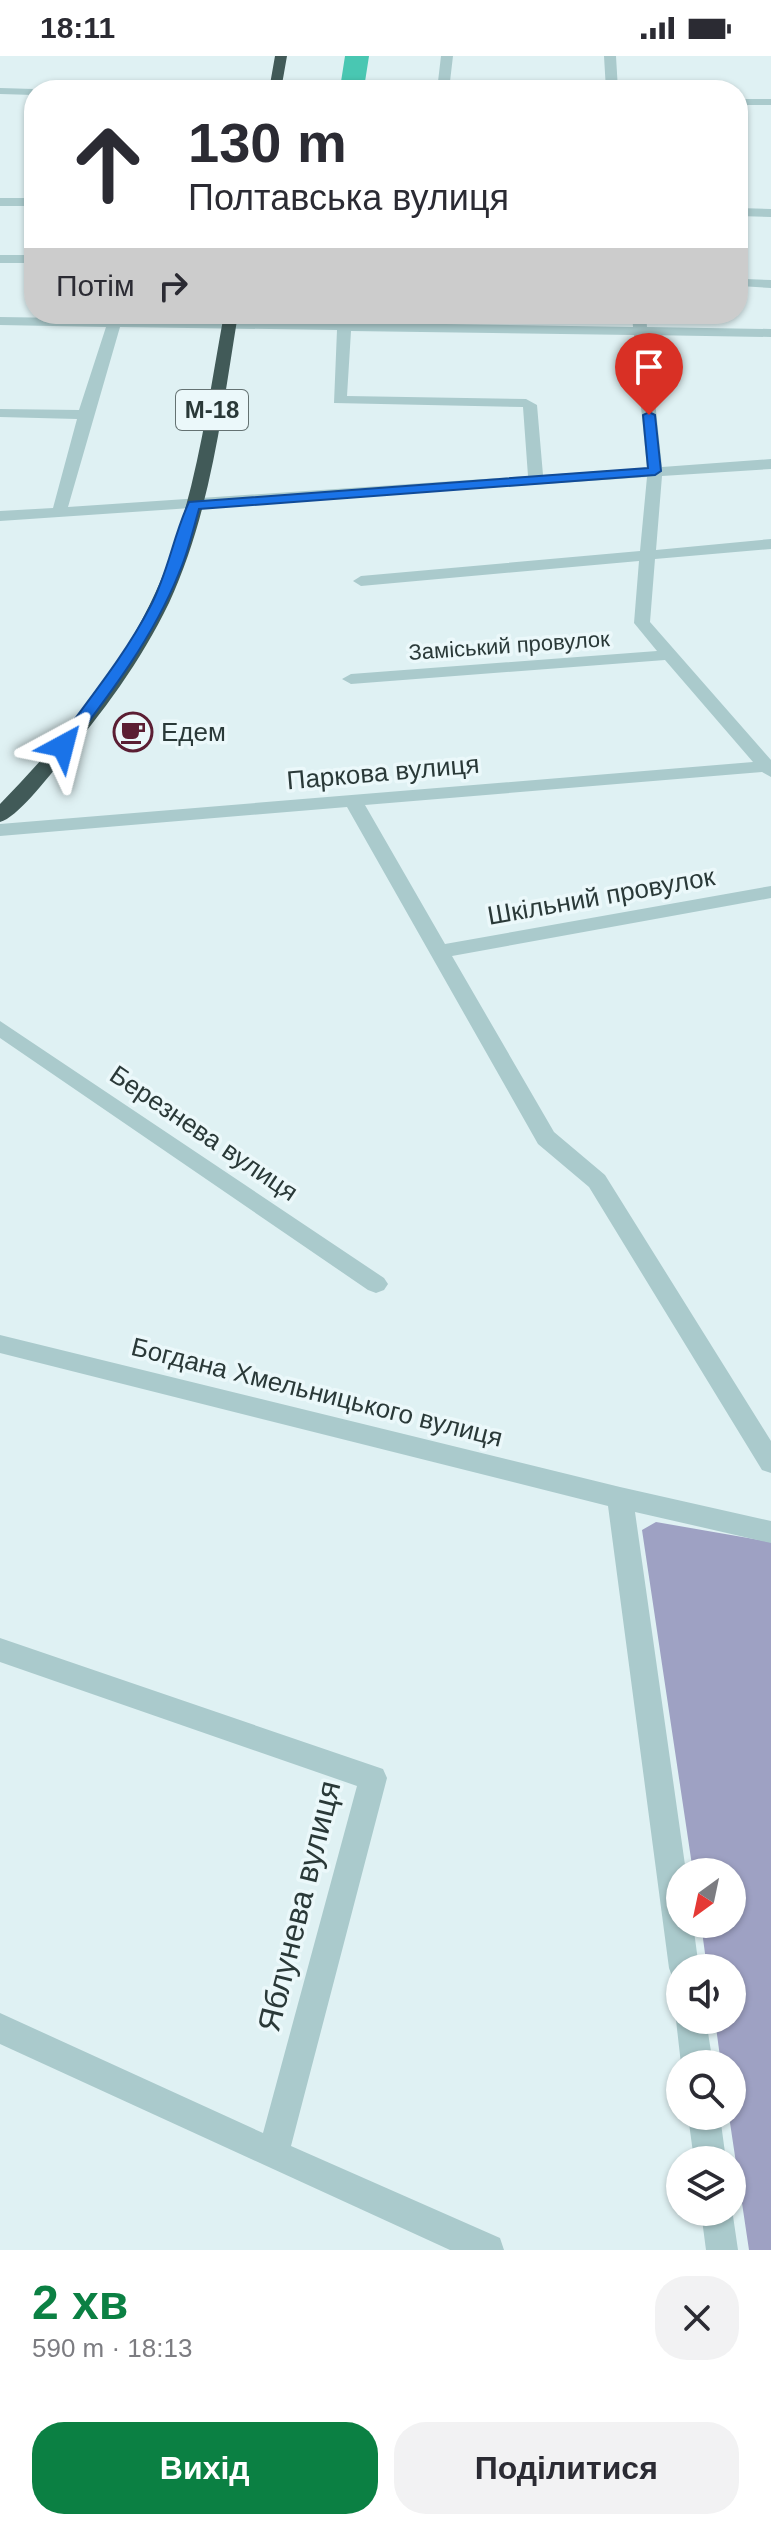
<!DOCTYPE html>
<html lang="uk">
<head>
<meta charset="utf-8">
<style>
	:root { --surface:#fff; --page:#f2f2f3; --text:#2b2b33; --muted:#7c7c81; --accent:#0b8043 }
	body { margin:0; font-family:Helvetica,sans-serif; background:var(--page); color:var(--text); height:100vh; display:flex; flex-direction:column; font-size:30px; white-space:nowrap }
	* { box-sizing:border-box; margin:0 }
	p { font-size:26px; color:var(--muted) }
	.icon { flex:none; width:44px; height:44px; fill:none; stroke:currentColor; stroke-width:2; stroke-linecap:round; stroke-linejoin:round }
	.map { position:relative; height:2194px; overflow:hidden }
	.side { display:flex; flex-direction:column; background:var(--surface); flex:1 }
	.side>* { flex:none }
	.guide { position:absolute; left:24px; top:24px; width:724px; height:244px; border-radius:32px; box-shadow:0 2px 6px #0004; background:#fff; color:var(--text); overflow:hidden }
	.needle { width:52px; rotate:213deg }
	.controls { position:absolute; left:666px; top:1802px; display:grid; gap:16px }
	.controls a { display:grid; place-items:center; width:80px; height:80px; border-radius:50%; background:var(--surface); box-shadow:0 2px 6px #0004; font-size:40px }
	.pin { position:absolute; display:grid; place-items:center; width:68px; height:68px; color:#fff; margin:-82px -34px; border-radius:50% 50% 50% 0; rotate:-45deg; box-shadow:0 0 8px #0007 }
	.pin .icon { rotate:45deg }
	.me { position:absolute; width:88px; margin:-44px; rotate:38deg; stroke-linejoin:round; filter:drop-shadow(0 0 6px #0008) }
	.turn { display:flex; align-items:center; gap:28px; height:168px; padding:0 32px; font-size:36px }
	.turn .icon { width:104px; height:104px; stroke-width:2.5 }
	.turn b { display:block; font-size:56px; line-height:68px }
	.then { display:flex; align-items:center; height:76px; padding:0 32px; background:#0003; gap:16px; font-size:30px }
	.round { display:grid; place-items:center; flex:none; width:84px; height:84px; border-radius:32px; background:var(--page) }
	.head { display:flex; align-items:center; justify-content:space-between; height:136px; padding:0 32px }
	h1 { font-size:48px; font-weight:600; line-height:60px; color:var(--accent) }
	.primary-button { display:flex; gap:16px; margin-top:auto; padding:16px 32px }
	.primary-button a { flex:1; height:92px; border-radius:32px; background:var(--accent); color:#fff; font-size:32px; font-weight:600; line-height:92px; text-align:center }
	.primary-button a+a { background:var(--page); color:var(--text) }
	.status { display:flex; justify-content:space-between; align-items:center; height:56px; padding:0 40px; background:var(--surface); direction:ltr }
	.status svg { height:22px; fill:currentColor }
	.map>svg:first-child { display:block }
</style>
</head>
<body>
<div class="status"><b>18:11</b><svg viewBox="0 0 49 12"><path d="M0 12V9h3v3zM5 12V6h3v6zM10 12V3h3v9zM15 12V0h3v12zM26 1h20v11H26zM47 4h2v5h-2z"/></svg></div>
<div class="map">
<svg width="771" height="2194" viewBox="0 0 771 2194">
	<rect width="100%" height="100%" fill="#dff1f3"/>
	<!-- green -->
	<path fill="#9ea1c3" d="M656,1466L771,1486V2194H749L729,2060H732V2008H721L715,1964H732V1912H707L701,1868H732V1816H693L642,1474Z"/>
	<!-- building -->
	<path fill="#49c7b2" d="M345,0H369L364,32H340Z"/>
	<g fill="none" stroke-linecap="round" stroke-linejoin="round">
		<!-- minor -->
		<path fill="#aacacc" fill-rule="evenodd" d="M441,0H453L449,34H437Z
			M604,0H616L618,34H606Z
			M0,32L34,33L38,34H34V39L0,38Z
			M738,43H771V49H738Z
			M0,142H34V150H0Z
			M738,152L771,153V161L738,160Z
			M0,199H34V207H0Z
			M745,223L771,224V232L740,230V224Z
			M632,258H646L647,271L771,273V281L648,279L662,411L771,403V413L662,420L656,494L771,483V493L655,503L650,566L771,704V721L762,716L365,749L445,888L771,830V842L452,900L554,1076L605,1119L771,1385V1417L762,1414L589,1131L538,1088L347,751L0,780V768L753,706L665,604L351,628L342,623L351,618L657,595L634,567L639,505L361,530L353,525L361,520L640,495L647,421L0,465V455L53,452L77,363L0,361V353L79,354L106,271L0,269V261L633,271ZM120,271L337,274L334,347L523,351L528,420L68,451ZM351,275L634,279L647,412L543,419L537,349L526,343L347,340Z
			M0,965L384,1222L388,1228L384,1234L376,1237L368,1234L0,982Z
			M0,1279L620,1431L771,1465V1487L635,1456L686,1816H680V1868H693L699,1912H680V1925L673,1923L669,1912L608,1450L0,1297Z
			M0,1582L383,1713L387,1722L291,2090L500,2182L504,2194H450L0,1988V1957L263,2077L357,1730L0,1606Z
			M680,1954V1964H706L713,2008H681L676,1964Z
			M688,2060H720L726,2104H694Z
			M732,2153L738,2194H706L701,2156H732Z"/>
		<!-- highway -->
		<path fill="#415a58" fill-rule="evenodd" d="M275,0H287L281,34H269Z
			M224,258H238C222,355 211,456 169,547C141,605 102,658 60,707C47,722 17,762 0,766V748C58,688 113,624 150,548C194,458 206,356 224,258Z"/>
	</g>
	<!-- route -->
	<path fill="#1a73e8" stroke="#114b97" stroke-width="2" d="M649,356L655,359L661,415L655,419L199,453C193,474 188,497 179,517C153,582 110,638 68,693H58L55,690C88,644 124,601 150,551C168,518 173,480 189,446L648,412L643,359Z"/>
	<!-- icons -->
	<defs>
		<symbol id="cafe-ring" viewBox="-11 -11 22 22"><circle r="9.5" fill="#ebf8fa" stroke="#5b1e33" stroke-width="1.5"/><path d="M-5.5-4.5H6V0H3Q3 3.5 0 3.5H-2.5Q-5.5 3.5-5.5 0ZM3-3.2v2h1.7v-2ZM-6 4.5H4V6H-6Z" fill="#5b1e33"/></symbol>
	</defs>
	<g fill-rule="evenodd">
		<use href="#cafe-ring" x="111" y="654" width="44" height="44"/>
	</g>
	<g text-anchor="middle" stroke-width="7" stroke-linejoin="round" paint-order="stroke">
		<!-- far-street labels -->
		<g font-size="22" fill="#2a3938" stroke="#ebf8fa">
			<text transform="translate(509 589) rotate(-4)" y="8">Заміський провулок</text>
		</g>
		<!-- shield labels -->
		<rect fill="#ebf8fa" stroke="#647272" stroke-width="2" x="176" y="334" width="72" height="40" rx="6"/>
		<g font-size="24" font-weight="bold" fill="#2a3938">
			<text x="212" y="362">М-18</text>
		</g>
		<!-- poi labels -->
		<g font-size="26" fill="#2a3938" stroke="#ebf8fa" text-anchor="start">
			<text x="161" y="685">Едем</text>
		</g>
		<!-- street labels -->
		<g font-size="26" fill="#2a3938" stroke="#ebf8fa">
			<text transform="translate(383 716) rotate(-5)" y="9">Паркова вулиця</text>
			<text transform="translate(601 840) rotate(-10)" y="9">Шкільний провулок</text>
			<text transform="translate(204 1077) rotate(34)" y="9">Березнева вулиця</text>
			<text transform="translate(317 1336) rotate(14)" y="9">Богдана Хмельницького вулиця</text>
		</g>
		<!-- near-street labels -->
		<g font-size="32" fill="#2a3938" stroke="#ebf8fa">
			<text transform="translate(299 1850) rotate(-76)" y="11">Яблунева вулиця</text>
		</g>
	</g>
</svg>
<div class="controls">
<a><svg class="needle" viewBox="-14 -14 28 28"><path d="M0-13l5 13h-10z" fill="#e53935"/><path d="M0 13l5-13h-10z" fill="#7c7c81"/></svg></a>
<a><svg class="icon" aria-label="sound" viewBox="0 0 24 24"><path d="M4 9h4l5-4v14l-5-4H4zM17 9q2 3 0 6"/></svg></a>
<a><svg class="icon" aria-label="search" viewBox="0 0 24 24"><circle cx="10" cy="10" r="6"/><path d="M15 15l6 6"/></svg></a>
<a><svg class="icon" aria-label="layers" viewBox="0 0 24 24"><path d="M12 4l9 5-9 5-9-5zM3 14l9 5 9-5"/></svg></a>
</div>
<div class="pin" style="left:649px;top:359px;background:#d93025"><svg class="icon" aria-label="arrive" viewBox="0 0 24 24"><path d="M6 21V4h12l-3 4 3 4H6"/></svg></div>
<svg class="me" style="left:63px;top:690px" viewBox="-20 -20 40 40"><path d="M0-17L14 15 0 8-14 15z" fill="#1a73e8" stroke="#fff" stroke-width="4"/></svg>
<div class="guide">
<div class="turn"><svg class="icon" aria-label="ahead" viewBox="0 0 24 24"><path d="M12 20V5M6 11l6-6 6 6"/></svg><div><b>130 m</b>Полтавська вулиця</div></div>
<div class="then">Потім<svg class="icon" aria-label="right" viewBox="0 0 24 24"><path d="M7 20v-9h11M14 6l5 5-5 5"/></svg></div>
</div>
</div>
<section class="side">
<div class="head"><div><h1>2 хв</h1><p>590 m · 18:13</p></div><a class="round"><svg class="icon" aria-label="close" viewBox="0 0 24 24"><path d="M6 6l12 12M18 6L6 18"/></svg></a></div>
<div class="primary-button"><a>Вихід</a><a>Поділитися</a></div>
</section>
</body>
</html>
